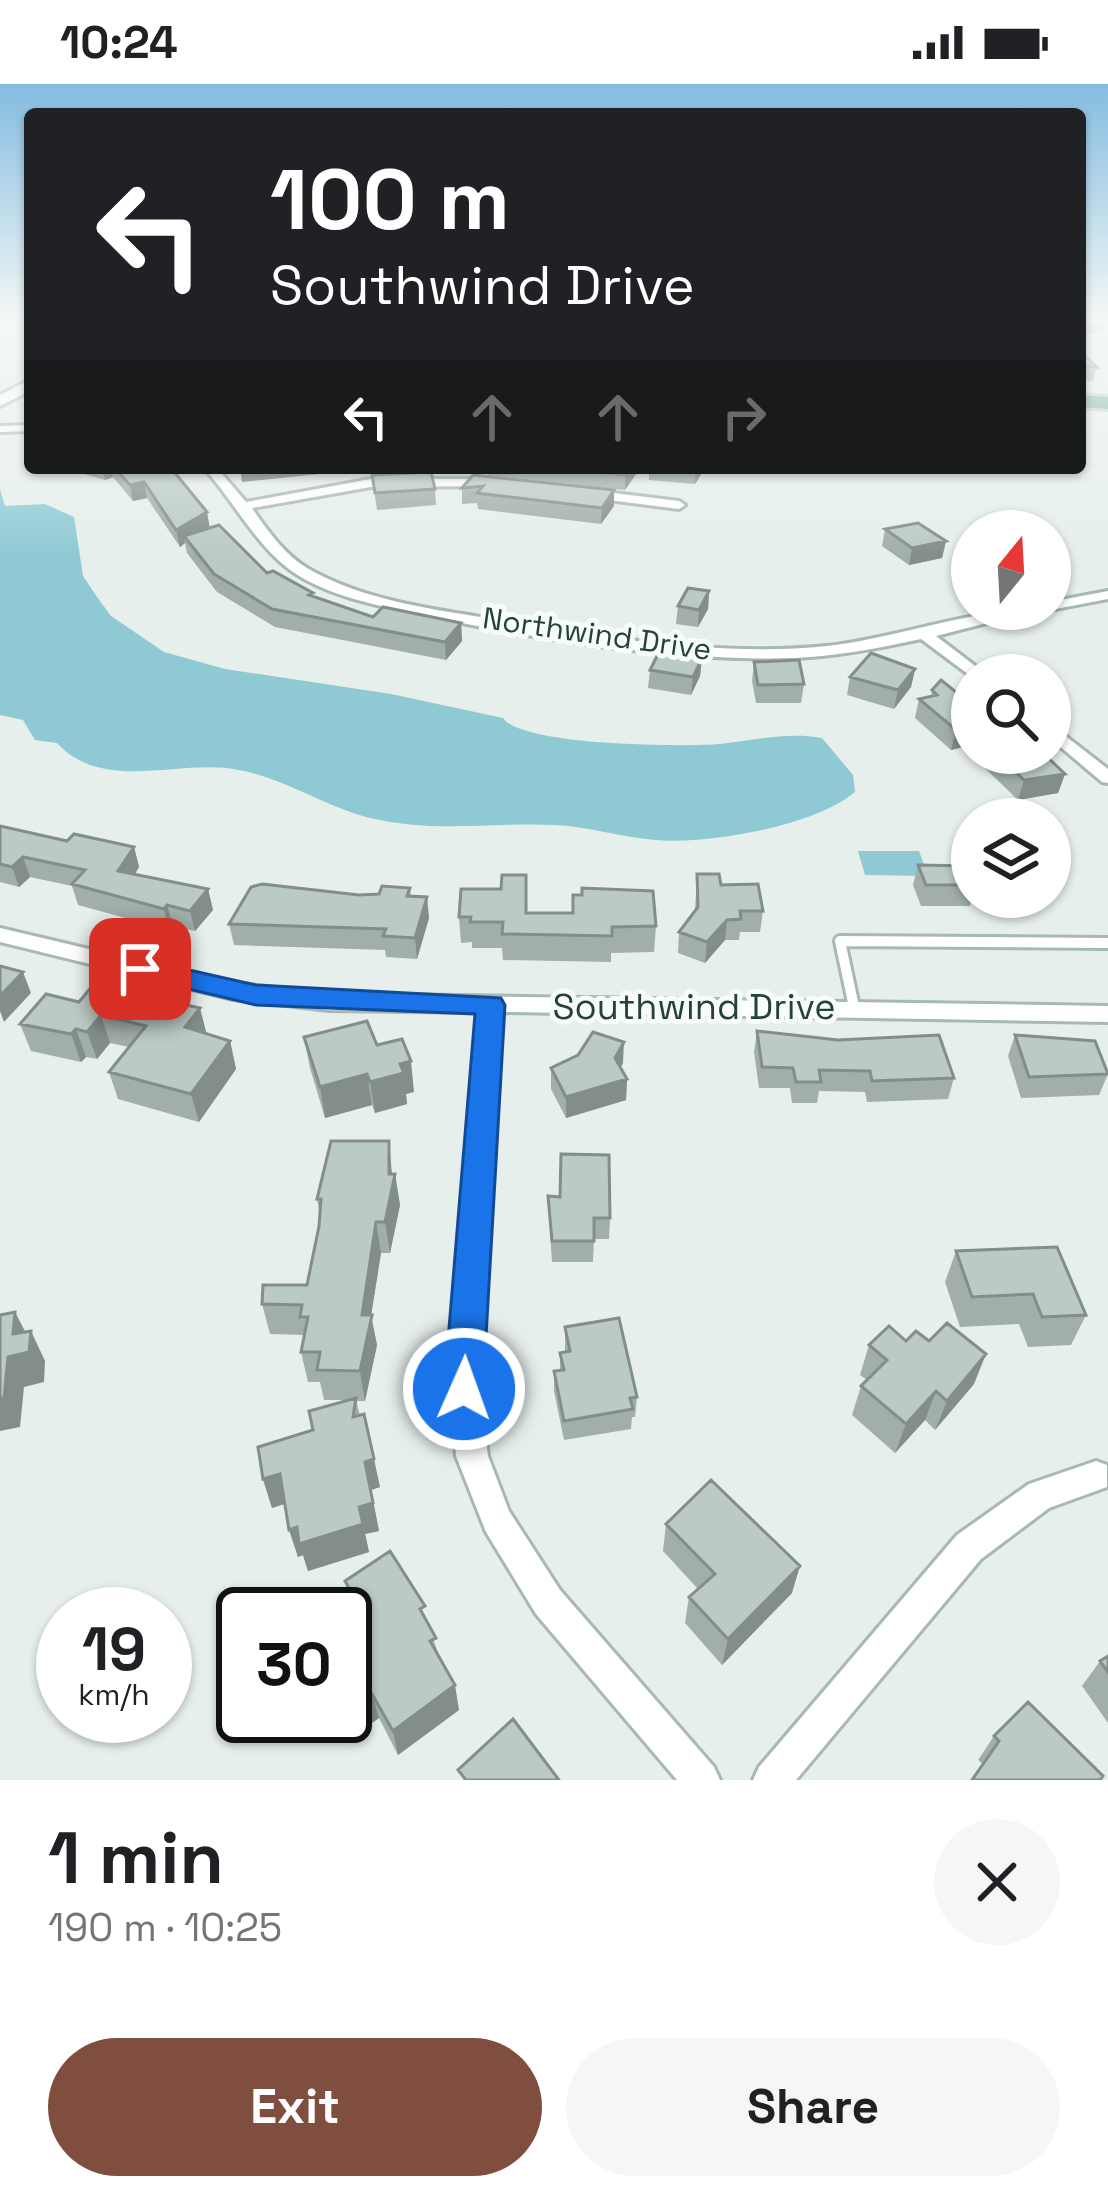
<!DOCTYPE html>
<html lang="en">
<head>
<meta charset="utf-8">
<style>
	:root { --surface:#fff; --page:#f6f6f6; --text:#202124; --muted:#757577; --accent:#7f4e3f }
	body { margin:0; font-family:"Space Grotesk",sans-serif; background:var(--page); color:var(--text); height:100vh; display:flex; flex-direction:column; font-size:45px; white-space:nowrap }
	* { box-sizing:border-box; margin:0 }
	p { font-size:39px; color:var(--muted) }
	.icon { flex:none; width:66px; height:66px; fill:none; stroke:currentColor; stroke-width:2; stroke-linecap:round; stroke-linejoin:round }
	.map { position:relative; height:1696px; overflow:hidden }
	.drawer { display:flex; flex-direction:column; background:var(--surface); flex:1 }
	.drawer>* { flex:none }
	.guide { position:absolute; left:24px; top:24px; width:1062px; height:366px; border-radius:12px; box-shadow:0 3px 9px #0004; background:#202124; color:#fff; overflow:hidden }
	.needle { width:78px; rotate:18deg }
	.fabs { position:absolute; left:951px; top:426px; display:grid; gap:24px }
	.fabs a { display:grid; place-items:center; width:120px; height:120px; border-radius:50%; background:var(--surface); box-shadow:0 3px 9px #0004; font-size:60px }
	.speed { position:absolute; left:36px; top:1503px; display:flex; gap:24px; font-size:60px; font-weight:700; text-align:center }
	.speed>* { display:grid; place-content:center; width:156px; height:156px; border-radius:50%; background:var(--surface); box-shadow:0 3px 9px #0004; line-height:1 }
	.speed small { font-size:30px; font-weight:400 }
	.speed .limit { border:6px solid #111; border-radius:18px; background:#fff; color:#111 }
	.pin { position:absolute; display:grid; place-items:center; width:102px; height:102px; color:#fff; margin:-51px; border-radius:24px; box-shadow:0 6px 18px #0006 }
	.me { position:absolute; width:132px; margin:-66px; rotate:2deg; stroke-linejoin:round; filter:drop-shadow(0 0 9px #0008) }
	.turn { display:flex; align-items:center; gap:42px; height:252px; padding:0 48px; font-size:54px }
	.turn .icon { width:156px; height:156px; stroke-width:2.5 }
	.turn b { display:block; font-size:84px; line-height:102px }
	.lanes { display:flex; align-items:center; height:114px; padding:0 48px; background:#0003; justify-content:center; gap:60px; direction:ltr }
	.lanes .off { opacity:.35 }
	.round { display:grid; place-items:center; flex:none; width:126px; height:126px; border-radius:63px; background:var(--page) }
	.headline { display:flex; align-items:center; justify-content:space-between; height:204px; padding:0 48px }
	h1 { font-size:72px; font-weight:600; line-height:90px }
	.primary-button { display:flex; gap:24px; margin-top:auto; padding:24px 48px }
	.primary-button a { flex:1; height:138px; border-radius:72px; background:var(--accent); color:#fff; font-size:48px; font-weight:600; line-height:138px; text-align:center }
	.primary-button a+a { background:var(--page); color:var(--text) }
	.status { display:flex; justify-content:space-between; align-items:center; height:84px; padding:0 60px; background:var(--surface); direction:ltr }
	.status svg { height:33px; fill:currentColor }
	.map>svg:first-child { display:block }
</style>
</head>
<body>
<div class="status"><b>10:24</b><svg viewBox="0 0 49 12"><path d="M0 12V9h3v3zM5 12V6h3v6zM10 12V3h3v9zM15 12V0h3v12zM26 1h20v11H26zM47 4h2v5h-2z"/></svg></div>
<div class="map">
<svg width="1108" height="1696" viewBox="0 0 1108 1696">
	<rect width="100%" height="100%" fill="#e6efeb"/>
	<!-- water -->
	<path fill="#8ec9d4" d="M0,405L5,422L45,420L74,433L83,492L97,513L111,532L164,568L225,585L391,610L503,634C522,662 683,663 720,660C756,656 786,648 822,654L853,691L855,708C815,742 707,761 655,756C622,753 589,743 556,741C494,738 437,749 375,735C328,725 288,695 239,686C180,674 104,710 57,659L35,656L23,636L0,631Z
		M858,767H919L928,792L865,791Z"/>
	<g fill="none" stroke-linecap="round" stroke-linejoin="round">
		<defs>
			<path id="lane" d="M854,923L840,857L1108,859"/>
			<path id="street" d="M30,341V347L0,348V342Z
				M204,384H217L246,418L371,395H496L498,398L492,402L371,403L252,424C267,446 284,470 307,484C364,517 436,526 500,536C605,554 720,573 827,562C898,554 970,525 1041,525L936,552L987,591L972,593L921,555C880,564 837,572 795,574C679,578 536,555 423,531C380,522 330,513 293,488C257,463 233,416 204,384Z
				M589,406L679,417L685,421L679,425L585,413V407Z
				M1108,507V515L1050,526L1045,525H1050V518Z
				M1050,640L1108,685V699L1102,698L1050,654Z
				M0,844L233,899L329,910L1108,922V938L502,928L478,1290L488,1372L509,1427L560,1506L714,1683L720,1696H677L536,1530L486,1448L456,1372L448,1290L479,928L329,926L233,915L0,858Z
				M1096,1377L1107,1381V1403L1049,1424L981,1475L796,1696H753L759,1683L957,1451L1029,1400Z"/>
			<path id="secondary" d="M30,296V307L0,322V311Z"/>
			<path id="primary" d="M1080,311L1108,313V325L1080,323Z"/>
		</defs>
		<!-- lane casing -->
		<use href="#lane" stroke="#a8b8b2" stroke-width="16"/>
		<!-- street casing -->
		<use href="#street" stroke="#a8b8b2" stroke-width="6"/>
		<!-- secondary casing -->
		<use href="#secondary" stroke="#a4bbb3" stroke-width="6"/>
		<!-- primary casing -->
		<use href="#primary" stroke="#c2cac8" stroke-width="6"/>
		<!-- lane -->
		<use href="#lane" stroke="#fff" stroke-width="10"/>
		<!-- street -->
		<use href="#street" fill="#fff" fill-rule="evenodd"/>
		<!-- secondary -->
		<use href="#secondary" fill="#fff" fill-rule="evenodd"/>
		<!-- primary -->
		<use href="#primary" fill="#6aa596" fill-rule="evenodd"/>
	</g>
	<!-- wall -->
	<path fill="#a1aea9" d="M1080,268L1097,283L1093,297L1080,296Z
		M64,384H171L210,444L267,489L314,513L373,533L461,539L462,557L446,576L275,543L217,508L187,469L185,459L180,463L147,414L133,417L113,393L105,396Z
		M370,384H427V387L371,391Z
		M488,384H640L625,406L488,391Z
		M649,384H705L695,400L649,396Z
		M372,391L435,405L436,421L377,426Z
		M473,391L614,406V422L601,440L478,425L477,419L462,420V404Z
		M885,445L946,457L942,474L909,481L882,462Z
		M957,467L972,469V507L956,506L953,485Z
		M709,507L708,525L698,543L676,540L678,522Z
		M702,574L700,592L691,611L648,604L650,586Z
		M754,578L804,600L801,619H756L752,597Z
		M915,585L911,603L894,625L847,611L850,593Z
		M932,606L972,621V669H1043L1065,690L1058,709L1018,716L963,663L951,666L915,634L919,615L931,612Z
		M0,742L67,757L134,763L139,783L135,790L208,805L213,826L195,847L173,842L169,846L78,821L72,802L30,793L19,803L0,798Z
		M918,781L972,791V813L970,822H921L913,801Z
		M697,790L721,801L763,827L760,848H740L739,856H725L705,879L678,869L679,848L695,827Z
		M410,804L411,812L429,834L417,875L386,873L385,866L234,861L229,840Z
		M527,829L656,842L654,868L611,869V878L503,876L502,864H472V858L461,859L459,833Z
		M46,910L230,957L236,985L199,1038L118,1015L109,988L129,963L110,959L97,975L86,973L81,978L31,967L20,940Z
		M757,947L954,994L948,1015L867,1018L865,1008L819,1007L817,1019H792L790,1004H759L754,968Z
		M1015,951L1108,990L1099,1011L1021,1014L1008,972Z
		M304,953L377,961L414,1008L406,1010L407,1020L375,1029L372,1021L325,1034L310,984Z
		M578,971L623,979L620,984L627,995L626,1016L566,1034L551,1005V984Z
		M395,1090L400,1121L390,1169H381L371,1231L377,1261L365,1317H356L380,1403L371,1406L379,1447L365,1450L369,1468L308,1487L303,1471L298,1473L285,1420L272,1424L263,1395L313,1346L347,1316H324L320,1298H308L301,1268L304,1251L270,1250L262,1220L307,1201L319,1142L320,1131L317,1115Z
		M548,1112L610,1134L609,1155H594L593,1178H552Z
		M956,1167L1086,1231L1071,1261L1028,1263L1019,1240L960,1243L945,1198Z
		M565,1243L637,1313L635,1333H632L631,1345L564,1356L554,1307V1287L560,1286V1269L565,1268Z
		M906,1257L974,1300L935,1346L925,1336L895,1369L852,1331L861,1302L867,1296L860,1291L869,1261Z
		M666,1440L792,1509L722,1581L685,1539L689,1513L698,1505L663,1467Z
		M345,1497L428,1541L459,1626L398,1671L379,1634L348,1656L336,1632H345L351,1580L345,1569V1530L350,1517Z
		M1108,1572V1639L1082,1602L1100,1577Z
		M994,1652L1100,1696L983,1680L978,1676Z"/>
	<!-- shaded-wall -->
	<path fill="#838d89" d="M1099,236H1108L1106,247L1080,251V238Z
		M102,384H111L113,393L105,396Z
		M240,384H328L329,389L242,398Z
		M630,384H640L625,406V391Z
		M696,384H705L695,400Z
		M144,398L147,414L133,417L130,401Z
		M614,406V422L601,440L602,424Z
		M207,428L210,445L184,452L185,459L180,463L176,446Z
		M946,457L942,474L909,481L912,464Z
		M709,507L708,525L698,543L699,526Z
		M461,539L462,557L446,576L445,558Z
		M702,574L700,592L691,611L693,593Z
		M915,585L911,603L894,625L898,606Z
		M968,644L963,663L951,666L956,646Z
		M1065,690L1058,709L1018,716L1024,696Z
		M134,763L139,783L124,807L118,787Z
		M23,773L30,793L19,803L12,783Z
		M208,805L213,826L195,847L190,827Z
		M427,813L429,834L417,875L415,854Z
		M167,821L173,842L169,846L164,825Z
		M727,836L725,856L705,879L707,858Z
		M23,888L31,909L4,938L0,927V912Z
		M200,924L207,951L185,943Z
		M101,931L110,959L97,975L87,948Z
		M76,945L86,973L81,978L71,950Z
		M230,957L236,985L199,1038L191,1010Z
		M624,958L623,979L614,995L615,974Z
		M411,977L414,1008L406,1010L407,1020L375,1029L370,998L400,980Z
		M367,990L372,1021L325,1034L320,1003Z
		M627,995L626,1016L566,1034V1013Z
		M389,1057L393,1101L395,1090L400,1121L390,1169L385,1138Z
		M376,1138L381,1169L371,1232L377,1261L365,1317L360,1287L362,1231Z
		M15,1228L30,1257L31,1247L45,1277L44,1298L24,1303L20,1343L0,1347V1314L13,1250Z
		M986,1270L974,1300L935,1346L947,1317Z
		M936,1307L925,1336L895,1369L906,1340Z
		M374,1375L380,1403L371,1406L379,1447L365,1450L359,1423L365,1378Z
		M280,1390L289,1418L272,1424L263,1395Z
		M363,1440L369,1468L308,1487L303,1471L298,1473L289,1446L297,1443Z
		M800,1482L792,1509L722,1581L728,1555Z
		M455,1601L459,1626L398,1671L393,1647Z
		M372,1610L379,1634L348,1656L341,1632H345V1629Z"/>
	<!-- building -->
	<path fill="#bbcac4" stroke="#838d89" stroke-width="3" d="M1080,268L1097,283L1080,282Z
		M115,384H171L207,428L176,446L144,398L130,401Z
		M564,384H630L625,391Z
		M431,388L435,405L375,409L372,391Z
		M473,391L614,406L602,424L477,409L483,402L462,404Z
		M918,439L946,457L912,464L885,445Z
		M219,441L267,489L273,487L313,509L309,511L373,533L383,523L461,539L445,558L272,525L214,490L184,452Z
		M957,467L972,469V489L960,488Z
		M688,504L709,507L699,526L678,522Z
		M660,566L702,574L693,593L650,586Z
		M871,569L915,585L898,606L850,593Z
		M799,576L804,600L758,601L754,578Z
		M941,596L972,621V648L968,644L956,646L919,615L937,611L932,606Z
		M995,669H1043L1065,690L1024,696Z
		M0,742L67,757L74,750L134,763L118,787L208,805L190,827L167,821L164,825L72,800L85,786L23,773L12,783L0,780Z
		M918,781L969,782L972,791V801H926Z
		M697,790H719L721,801L758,800L763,827H740L741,835L727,836L707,858L679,848L698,823Z
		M502,791H526V829H573V811H582V804L653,807L656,842L612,843V852L502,850L503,838H470L471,833H459L461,805H501Z
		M262,800L359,811L379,810L382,802L410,804L407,812L427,813L415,854L383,852L386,845L229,840L251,803Z
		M0,882L23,888L0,912Z
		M93,901L200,924L185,943L230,957L191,1010L109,988L146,942L101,931L87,948L76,945L71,950L20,940L46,910L79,918Z
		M367,937L377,961L402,955L411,977L400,980L404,989L370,998L367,990L320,1003L304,953Z
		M757,947L838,956L939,951L954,994L872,997L870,987L819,986L821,998H796L793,984L762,983Z
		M593,948L624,958L615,974L627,995L566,1013L551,984L578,971Z
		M1015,951L1095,957L1108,990L1029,993Z
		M331,1057H389V1090H395L385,1138H376L362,1231H372L360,1287L317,1286L320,1268H301L308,1233H300L302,1221L262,1220L263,1201H307L319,1142L321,1115H317Z
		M561,1070L609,1071L610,1134H594V1157H552L548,1112L560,1113Z
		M1057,1163L1086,1231L1042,1233L1033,1210L972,1213L956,1167Z
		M15,1228L13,1250L31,1247L29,1268L8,1273L4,1314H0V1231Z
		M619,1234L637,1313L630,1314L633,1325L564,1337L554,1287L564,1286L560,1269L570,1267L565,1243Z
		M947,1239L986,1270L947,1317L936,1307L906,1340L861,1302L887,1276L869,1261L889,1242L906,1257L916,1247L929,1257Z
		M356,1314L353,1333L364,1330L374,1375L365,1378L373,1419L359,1423L363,1440L299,1460L297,1443L289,1446L280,1390L263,1395L258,1363L313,1346L309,1327Z
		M711,1396L800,1482L728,1555L689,1513L715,1490L666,1440Z
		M390,1467L425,1522L420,1525L436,1554L430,1557L455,1601L393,1647L372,1610L345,1629V1584L356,1577L345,1557V1530H331L355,1515L345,1497Z
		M1108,1572V1588L1100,1577Z
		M1028,1618L1103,1692L1100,1696H972L999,1657L994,1652Z
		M513,1635L559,1696H466L458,1686Z"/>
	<!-- sky -->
	<linearGradient id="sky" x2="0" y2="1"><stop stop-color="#84bce0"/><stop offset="0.5" stop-color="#f4f8f6"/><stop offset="1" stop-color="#f4f8f6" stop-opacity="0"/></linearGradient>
	<rect width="1108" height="473" fill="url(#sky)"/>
	<!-- route -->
	<path fill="#1a73e8" stroke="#114b97" stroke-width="3" d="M140,875L256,901L501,914L505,921L483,1305L477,1317L464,1323L450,1317L444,1305L475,930L256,921L130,891V878Z"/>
	<g text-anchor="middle" stroke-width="10" stroke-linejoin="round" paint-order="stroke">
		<!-- far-street labels -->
		<g font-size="30" fill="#24423a" stroke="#f7fbf9">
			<text transform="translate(597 550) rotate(8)" y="10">Northwind Drive</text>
		</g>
		<!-- street labels -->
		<g font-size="36" fill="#24423a" stroke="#f7fbf9">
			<text x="694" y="935">Southwind Drive</text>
		</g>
	</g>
</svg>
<div class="fabs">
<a><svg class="needle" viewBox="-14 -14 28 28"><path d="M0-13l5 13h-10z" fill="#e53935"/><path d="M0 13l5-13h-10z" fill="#757577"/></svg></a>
<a><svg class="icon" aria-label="search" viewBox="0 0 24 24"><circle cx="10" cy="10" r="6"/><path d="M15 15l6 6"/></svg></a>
<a><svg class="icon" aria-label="layers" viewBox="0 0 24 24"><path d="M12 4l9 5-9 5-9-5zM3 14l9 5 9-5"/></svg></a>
</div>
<div class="speed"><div>19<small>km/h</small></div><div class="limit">30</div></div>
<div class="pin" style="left:140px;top:885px;background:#d93025"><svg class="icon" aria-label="arrive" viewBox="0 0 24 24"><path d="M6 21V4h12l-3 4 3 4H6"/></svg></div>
<svg class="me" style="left:464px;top:1305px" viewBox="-20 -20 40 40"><circle r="17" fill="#1a73e8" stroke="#fff" stroke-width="3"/><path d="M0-11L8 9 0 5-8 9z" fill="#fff"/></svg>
<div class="guide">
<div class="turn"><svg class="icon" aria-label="left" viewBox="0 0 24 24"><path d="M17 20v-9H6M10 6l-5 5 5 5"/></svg><div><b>100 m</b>Southwind Drive</div></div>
<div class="lanes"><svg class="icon" aria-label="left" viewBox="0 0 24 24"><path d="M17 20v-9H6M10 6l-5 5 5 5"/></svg><svg class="icon off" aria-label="ahead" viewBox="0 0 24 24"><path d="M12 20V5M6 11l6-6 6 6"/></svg><svg class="icon off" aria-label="ahead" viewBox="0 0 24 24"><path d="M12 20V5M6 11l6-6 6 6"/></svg><svg class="icon off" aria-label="right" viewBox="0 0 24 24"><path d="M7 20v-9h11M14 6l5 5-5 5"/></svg></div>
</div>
</div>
<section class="drawer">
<div class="headline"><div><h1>1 min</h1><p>190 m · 10:25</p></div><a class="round"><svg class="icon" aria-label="close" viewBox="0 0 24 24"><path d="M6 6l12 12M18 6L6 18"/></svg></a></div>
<div class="primary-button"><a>Exit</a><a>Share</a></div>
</section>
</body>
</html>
